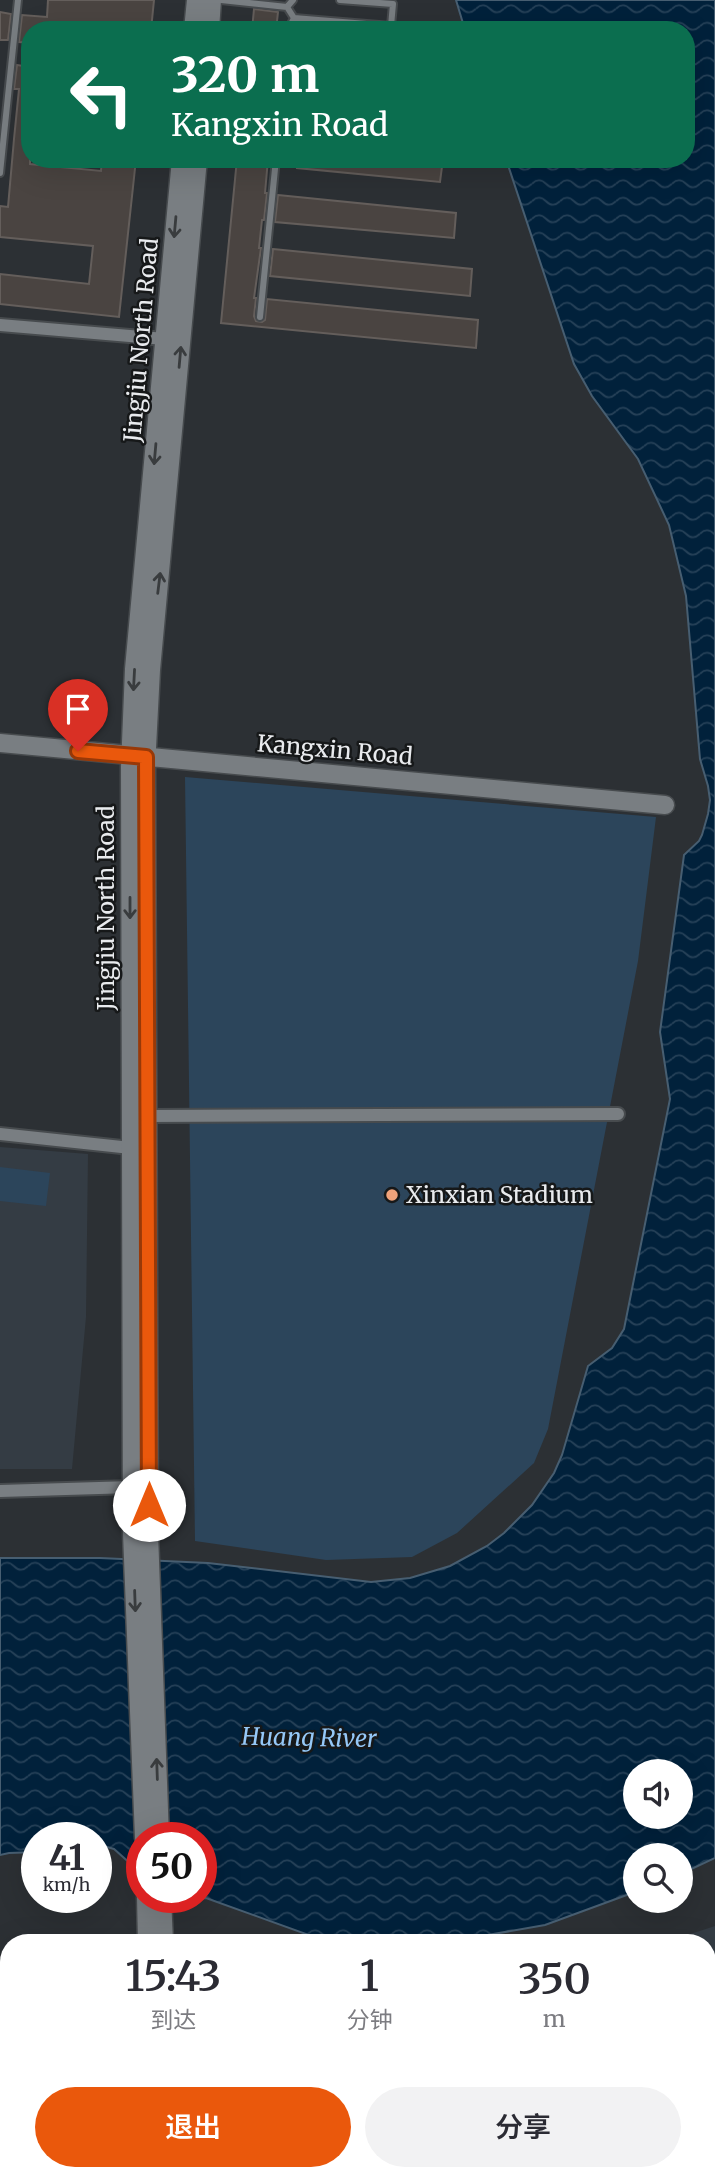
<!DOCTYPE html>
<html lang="zh">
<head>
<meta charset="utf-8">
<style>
	:root { --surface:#fff; --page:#f2f2f3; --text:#2b2b33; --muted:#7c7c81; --accent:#ea580c }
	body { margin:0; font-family:Merriweather,"Noto Sans SC",serif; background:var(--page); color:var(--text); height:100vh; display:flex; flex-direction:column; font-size:26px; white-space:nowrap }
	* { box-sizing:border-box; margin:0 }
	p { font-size:23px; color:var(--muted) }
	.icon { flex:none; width:38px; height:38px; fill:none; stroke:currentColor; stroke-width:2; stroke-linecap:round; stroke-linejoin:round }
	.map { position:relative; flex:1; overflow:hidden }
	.side { position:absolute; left:0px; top:1934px; width:716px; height:247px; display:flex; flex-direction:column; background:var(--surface); border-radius:28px 28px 0 0; box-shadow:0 7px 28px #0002 }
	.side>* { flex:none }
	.banner { position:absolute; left:21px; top:21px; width:674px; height:147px; border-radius:28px; box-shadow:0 7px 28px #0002; background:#0b6e4f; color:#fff; overflow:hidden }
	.controls { position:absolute; left:623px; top:1759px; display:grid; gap:14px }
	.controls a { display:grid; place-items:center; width:70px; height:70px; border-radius:50%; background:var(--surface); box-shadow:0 7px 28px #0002; font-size:35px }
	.speed { position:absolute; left:21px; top:1822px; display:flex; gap:14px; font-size:35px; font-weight:700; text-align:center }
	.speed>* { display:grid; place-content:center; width:91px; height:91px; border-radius:50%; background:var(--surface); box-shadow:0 7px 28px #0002; line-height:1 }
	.speed small { font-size:18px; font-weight:400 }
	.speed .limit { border:10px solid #d22; background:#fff; color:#111 }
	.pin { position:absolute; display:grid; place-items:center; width:60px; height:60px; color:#fff; margin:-72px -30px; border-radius:50% 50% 50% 0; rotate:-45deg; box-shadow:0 0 7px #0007 }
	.pin .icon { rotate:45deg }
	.me { position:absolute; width:77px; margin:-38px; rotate:0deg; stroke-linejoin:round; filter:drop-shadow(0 0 5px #0008) }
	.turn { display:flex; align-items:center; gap:24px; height:147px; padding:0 35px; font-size:32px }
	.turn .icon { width:91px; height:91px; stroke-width:2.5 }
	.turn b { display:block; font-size:49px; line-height:60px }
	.eta { display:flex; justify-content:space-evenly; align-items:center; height:119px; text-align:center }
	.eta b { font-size:42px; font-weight:600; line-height:49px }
	.action { display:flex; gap:14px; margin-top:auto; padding:14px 35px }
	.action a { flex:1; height:80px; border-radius:42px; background:var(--accent); color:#fff; font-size:28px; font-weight:600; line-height:80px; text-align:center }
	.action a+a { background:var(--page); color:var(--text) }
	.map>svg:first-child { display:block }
</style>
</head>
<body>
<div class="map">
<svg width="715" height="2180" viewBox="0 0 715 2180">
	<defs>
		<pattern id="water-waves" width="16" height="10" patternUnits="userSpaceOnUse" patternTransform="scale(1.75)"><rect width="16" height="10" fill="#01213b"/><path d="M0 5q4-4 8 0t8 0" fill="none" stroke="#264158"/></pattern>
	</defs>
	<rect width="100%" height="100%" fill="#2c3034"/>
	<!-- built -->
	<path fill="#343c44" d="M0,1147L88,1154L86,1317L72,1469H0Z
		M715,1926V2058L707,2059V1942H666Z
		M9,1964V2170L0,2171V1965Z"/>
	<!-- pitch -->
	<path fill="#2c455b" d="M185,777L656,817L638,961L548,1429L534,1463L457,1533L412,1557L326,1560L195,1541Z
		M0,1167L50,1173L46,1206L0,1201Z"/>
	<!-- water -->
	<path fill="url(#water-waves)" stroke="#475e71" stroke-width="2" fill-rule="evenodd" d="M456,0H715V1858L681,1874V1855H635V1892L545,1925L448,1942H328L206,1898L176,1899L169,1897H201V1838H142V1874L114,1849L96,1844V1838H37V1852L9,1853L0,1855V1558H100L208,1563L371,1582L410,1578L450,1566L487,1546L504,1533L532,1505L554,1473L562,1455L588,1366L612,1348L624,1329L670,1099L660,1032L684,855L699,841L702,835L708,814L710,800L708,786L700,759L686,596L669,525L638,459L592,396L574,364L506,159H686V30H465ZM635,1771H681V1816H635Z"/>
	<!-- building -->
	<path fill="#4a4441" stroke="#645e5b" stroke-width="2" d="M48,0H154L151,30H30V43L19,42L22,15L47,17Z
		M254,9L278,12L276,30H252Z
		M0,12L11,14L8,40H0Z
		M17,65L30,67V164L101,171L102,159H136L119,317L0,304V274L89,284L93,246L0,237V206L8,207L14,139L19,89H14Z
		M237,159H268L265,193H267L264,220H262L259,248H261L254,298H256L254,316L256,321L262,322L265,320L267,299L478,320L476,348L221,323Z
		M298,159H443L440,182L297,168Z
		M278,195L456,213L454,238L275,222Z
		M273,249L472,269L470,296L270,276Z"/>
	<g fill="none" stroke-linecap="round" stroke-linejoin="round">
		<defs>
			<path id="lane" d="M221,0L287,7
				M293,0L287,7L294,18L391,26L393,4L340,0
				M288,30L294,18
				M0,173L18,0
				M260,317L276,159"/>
			<path id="street" d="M0,325L165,339
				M147,1116L618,1114
				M0,1134L131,1148
				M0,1491L132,1487"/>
			<path id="secondary" d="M193,30L196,0
				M210,30L212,0
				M0,743L665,805
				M144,1838L132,1533L130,767L134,669L181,159
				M160,1838L149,1533L146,767L151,670L198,159
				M146,1897L147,1942
				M162,1897L164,1942
				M707,2095L715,2094
				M155,2172V2180
				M179,2172L180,2180
				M62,2180L124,2172"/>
		</defs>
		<!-- lane casing -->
		<use href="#lane" stroke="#474b4e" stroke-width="10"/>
		<!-- street casing -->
		<use href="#street" stroke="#474b4e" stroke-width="16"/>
		<!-- secondary casing -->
		<use href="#secondary" stroke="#474b4e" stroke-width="21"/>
		<!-- lane -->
		<use href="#lane" stroke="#797e82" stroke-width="6"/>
		<!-- street -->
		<use href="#street" stroke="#797e82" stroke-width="12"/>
		<!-- secondary -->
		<use href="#secondary" stroke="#797e82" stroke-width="18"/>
	</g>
	<!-- one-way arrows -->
	<defs><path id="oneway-shaft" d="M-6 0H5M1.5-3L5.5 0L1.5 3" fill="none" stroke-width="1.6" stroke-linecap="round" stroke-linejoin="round" transform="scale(1.75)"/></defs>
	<g stroke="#393c3e">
		<use href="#oneway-shaft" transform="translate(175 227) rotate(95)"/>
		<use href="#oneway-shaft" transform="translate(180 357) rotate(-85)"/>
		<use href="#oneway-shaft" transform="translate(155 454) rotate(95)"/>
		<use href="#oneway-shaft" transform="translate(159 583) rotate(-83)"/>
		<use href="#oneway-shaft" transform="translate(134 680) rotate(93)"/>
		<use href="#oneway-shaft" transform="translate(130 908) rotate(90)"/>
		<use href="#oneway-shaft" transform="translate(135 1601) rotate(88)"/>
		<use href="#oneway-shaft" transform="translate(157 1769) rotate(-92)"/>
	</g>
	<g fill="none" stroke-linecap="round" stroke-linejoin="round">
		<defs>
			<path id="route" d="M78,751L146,757L149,1505"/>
		</defs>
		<!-- route casing -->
		<use href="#route" stroke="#983908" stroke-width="18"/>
		<!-- route -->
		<use href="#route" stroke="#ea580c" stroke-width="12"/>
	</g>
	<!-- markers -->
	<circle fill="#f0a27a" stroke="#161819" stroke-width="2.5" cx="392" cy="1195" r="7"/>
	<g text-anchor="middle" stroke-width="5" stroke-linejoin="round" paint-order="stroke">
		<!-- street labels -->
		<g font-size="23" fill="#e9ebee" stroke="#161819">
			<text transform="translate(141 340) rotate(-85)" y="8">Jingjiu North Road</text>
			<text transform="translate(335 750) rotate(5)" y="8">Kangxin Road</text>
			<text transform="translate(106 908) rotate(-90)" y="8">Jingjiu North Road</text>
		</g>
		<!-- poi labels -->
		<g font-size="23" fill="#e9ebee" stroke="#161819" text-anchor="start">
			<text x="406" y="1203">Xinxian Stadium</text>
		</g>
		<!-- water labels -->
		<g font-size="24" font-style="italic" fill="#95c8f7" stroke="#161819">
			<text transform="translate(309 1738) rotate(1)" y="8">Huang River</text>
		</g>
	</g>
</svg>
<div class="controls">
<a><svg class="icon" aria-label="sound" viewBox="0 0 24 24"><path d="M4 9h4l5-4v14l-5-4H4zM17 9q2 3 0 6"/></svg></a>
<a><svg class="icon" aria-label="search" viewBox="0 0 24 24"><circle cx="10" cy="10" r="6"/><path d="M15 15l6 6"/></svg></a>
</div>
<div class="speed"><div>41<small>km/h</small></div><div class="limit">50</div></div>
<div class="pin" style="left:78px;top:751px;background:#d93025"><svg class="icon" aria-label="arrive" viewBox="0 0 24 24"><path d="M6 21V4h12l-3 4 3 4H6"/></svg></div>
<svg class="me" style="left:149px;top:1505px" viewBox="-20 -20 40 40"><circle r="19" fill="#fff"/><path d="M0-13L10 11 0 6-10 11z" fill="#ea580c"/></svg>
<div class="banner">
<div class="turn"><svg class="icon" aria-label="left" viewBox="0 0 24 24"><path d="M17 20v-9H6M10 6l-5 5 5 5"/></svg><div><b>320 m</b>Kangxin Road</div></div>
</div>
<section class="side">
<div class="eta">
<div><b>15:43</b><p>到达</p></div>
<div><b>1</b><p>分钟</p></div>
<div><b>350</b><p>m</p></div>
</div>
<div class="action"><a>退出</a><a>分享</a></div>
</section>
</div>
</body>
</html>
